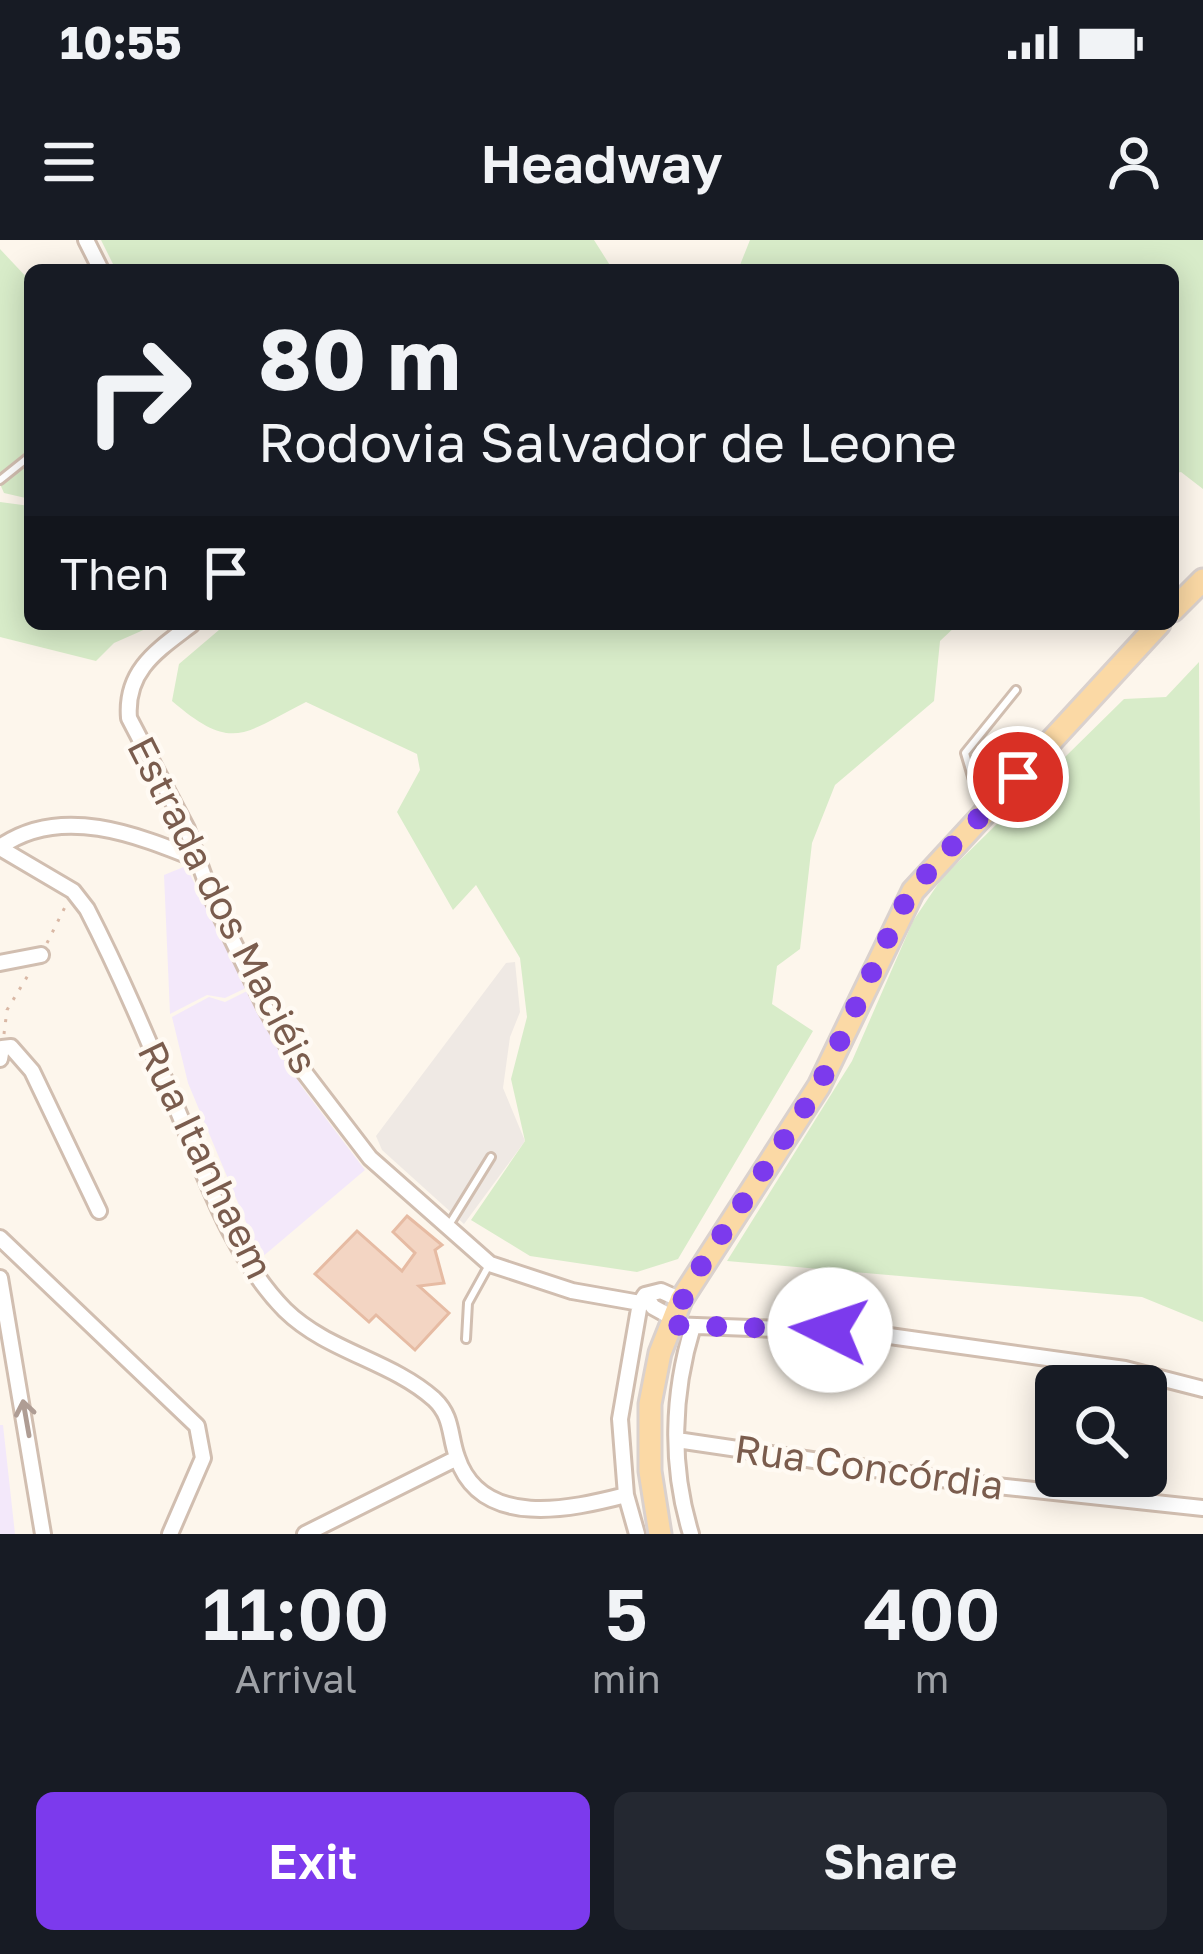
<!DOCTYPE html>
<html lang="en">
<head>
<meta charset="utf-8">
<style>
	:root { --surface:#171b24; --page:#242831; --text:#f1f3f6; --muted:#9ea1a6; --accent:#7c3aed }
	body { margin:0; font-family:"Golos Text",sans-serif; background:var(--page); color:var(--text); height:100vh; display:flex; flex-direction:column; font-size:45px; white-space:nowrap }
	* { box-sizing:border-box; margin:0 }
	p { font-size:39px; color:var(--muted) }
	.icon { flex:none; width:66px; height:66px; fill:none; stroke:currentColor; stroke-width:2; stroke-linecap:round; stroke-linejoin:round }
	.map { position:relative; height:1294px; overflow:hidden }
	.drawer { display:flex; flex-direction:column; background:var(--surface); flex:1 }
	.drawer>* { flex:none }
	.top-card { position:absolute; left:24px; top:24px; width:1155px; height:366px; border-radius:18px; box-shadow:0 6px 30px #0003; background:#171b24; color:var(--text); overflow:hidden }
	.fabs { position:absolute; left:1035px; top:1125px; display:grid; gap:24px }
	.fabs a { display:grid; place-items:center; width:132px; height:132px; border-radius:18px; background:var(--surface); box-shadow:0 6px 30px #0003; font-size:60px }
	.pin { position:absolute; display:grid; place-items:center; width:102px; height:102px; color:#fff; margin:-51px; border:6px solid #fff; border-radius:50%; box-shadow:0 3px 12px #0007 }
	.me { position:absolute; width:132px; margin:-66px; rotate:274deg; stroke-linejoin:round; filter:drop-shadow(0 0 9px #0008) }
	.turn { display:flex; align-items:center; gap:42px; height:252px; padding:0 36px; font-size:54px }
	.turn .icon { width:156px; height:156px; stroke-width:2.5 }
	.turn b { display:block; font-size:84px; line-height:102px }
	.then { display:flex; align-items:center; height:114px; padding:0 36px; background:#0003; gap:24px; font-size:45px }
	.eta { display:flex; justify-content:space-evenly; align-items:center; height:204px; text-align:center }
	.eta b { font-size:72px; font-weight:600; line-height:84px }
	.action { display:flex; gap:24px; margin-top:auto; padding:24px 36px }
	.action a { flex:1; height:138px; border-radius:18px; background:var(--accent); color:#fff; font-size:48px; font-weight:600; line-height:138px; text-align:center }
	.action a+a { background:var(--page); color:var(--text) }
	.status { display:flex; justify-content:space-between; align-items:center; height:84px; padding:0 60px; background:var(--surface); direction:ltr }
	.status svg { height:33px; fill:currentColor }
	header { display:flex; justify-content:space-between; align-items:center; height:156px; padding:0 36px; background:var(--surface); font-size:54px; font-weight:600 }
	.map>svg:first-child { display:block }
</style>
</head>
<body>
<div class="status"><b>10:55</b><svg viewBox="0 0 49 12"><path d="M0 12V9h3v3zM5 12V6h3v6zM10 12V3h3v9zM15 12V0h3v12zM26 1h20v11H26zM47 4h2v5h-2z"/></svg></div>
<header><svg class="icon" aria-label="menu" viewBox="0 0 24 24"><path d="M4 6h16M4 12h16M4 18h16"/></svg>Headway<svg class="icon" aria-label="person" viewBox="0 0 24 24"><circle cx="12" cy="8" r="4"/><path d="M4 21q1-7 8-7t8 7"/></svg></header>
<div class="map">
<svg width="1203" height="1294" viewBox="0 0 1203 1294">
	<rect width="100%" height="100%" fill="#fdf6ec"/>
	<!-- industrial -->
	<path fill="#efe9e4" d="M515,722L520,772L510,797L503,848L525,901L464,984L382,910L376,896L506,723Z"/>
	<!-- education -->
	<path fill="#f3e8fa" d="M186,626L246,748L225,758L207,755L170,774L164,635Z
		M247,751L302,847L365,930L261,1018L188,843L172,777L209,757L225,762Z
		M0,1185H3L15,1294H0Z"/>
	<!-- green -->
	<path fill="#d8ecc9" d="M101,0H594L613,30H116Z
		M750,0H1203V249L1181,232L1173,234V30H738Z
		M0,9L30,41V259L4,253L0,244Z
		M0,262L30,266V384H157L114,403L96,421L0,397Z
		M226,384H958L940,401L934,461L835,545L812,603L800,709L777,726L772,764L813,791L678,1019L637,1032L530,1016L471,980L525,901L511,839L527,777L520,718L476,645L453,670L397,572L420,530L417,514L306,462C242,494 233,513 172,461L179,424Z
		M1199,422L1203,1082L1142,1057L727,1021L852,821L913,681L942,638L1124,459L1166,457Z"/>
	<!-- building -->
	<path fill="#f3d5c3" stroke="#e6bba3" stroke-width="3" d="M407,976L442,1005L435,1010L444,1043L419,1046L449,1073L415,1110L376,1075L369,1082L315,1034L357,991L402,1031L415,1013L393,992Z"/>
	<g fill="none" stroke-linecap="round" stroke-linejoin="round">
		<defs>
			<path id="service" d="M0,240L30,216
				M987,564L976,550L965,513L1016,450
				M449,985L491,917
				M466,1099L468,1063L489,1025"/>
			<path id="minor" d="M86,0L101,30
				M192,384C158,410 125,430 129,478L187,589L211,656L265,767L298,824L370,918L490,1024L572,1051L640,1063L645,1055L661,1051L681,1060
				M0,607C61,564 137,595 199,620
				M0,608L73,651L87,669C120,733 149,802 177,869C206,938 232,1016 285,1070C328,1112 390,1120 434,1159C453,1177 449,1195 457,1217C481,1290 572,1269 626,1255
				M0,723L41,715
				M0,819L2,808L11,807L32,831L99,971
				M0,998L197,1186L203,1218L170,1294
				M0,1038L43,1294
				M645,1055L653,1067L673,1078
				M670,1085L861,1092L1125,1129L1203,1149
				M677,1200L969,1243L1203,1268
				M305,1294L457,1218
				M637,1294L626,1255L620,1179L640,1063
				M691,1294C670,1226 672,1154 693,1086"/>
			<path id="primary" d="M1173,370L1203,340
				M660,1294L650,1231V1164L660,1113L681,1060L819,846L913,651L1159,384"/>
		</defs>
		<!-- service casing -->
		<use href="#service" stroke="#d1beb0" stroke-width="12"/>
		<!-- minor casing -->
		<use href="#minor" stroke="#d1beb0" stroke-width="20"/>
		<!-- primary casing -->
		<use href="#primary" stroke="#dad1cd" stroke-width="27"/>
		<!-- path -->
		<path stroke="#d9b8a5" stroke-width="3" stroke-dasharray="3 9" stroke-linecap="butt" d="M47,703L67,663
			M4,794L7,770L30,732"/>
		<!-- service -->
		<use href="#service" stroke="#fff" stroke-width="6"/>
		<!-- minor -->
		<use href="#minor" stroke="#fff" stroke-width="14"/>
		<!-- primary -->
		<use href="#primary" stroke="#fbd9a5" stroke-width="21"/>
	</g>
	<!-- one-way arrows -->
	<defs><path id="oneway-shaft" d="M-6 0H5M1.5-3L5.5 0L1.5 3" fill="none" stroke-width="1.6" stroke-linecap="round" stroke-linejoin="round" transform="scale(3)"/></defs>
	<use stroke="#af9d94" href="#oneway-shaft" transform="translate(26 1178) rotate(-100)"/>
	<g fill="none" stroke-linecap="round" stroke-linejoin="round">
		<!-- route -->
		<path stroke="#7c3aed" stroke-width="21" stroke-dasharray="0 37.8" d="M830,1090L670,1085L696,1034L819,846L902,667L931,628L1018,537"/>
	</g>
	<g text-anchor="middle" stroke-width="9" stroke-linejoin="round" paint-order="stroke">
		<!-- street labels -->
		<g font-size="39" fill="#7a5c4d" stroke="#fffaf3">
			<text transform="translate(223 665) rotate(63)" y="14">Estrada dos Maciéis</text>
			<text transform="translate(206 920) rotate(64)" y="14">Rua Itanhaem</text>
			<text transform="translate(869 1227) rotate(8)" y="14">Rua Concórdia</text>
		</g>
	</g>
</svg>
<div class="fabs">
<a><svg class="icon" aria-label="search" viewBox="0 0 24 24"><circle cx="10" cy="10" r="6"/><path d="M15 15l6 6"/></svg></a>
</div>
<div class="pin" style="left:1018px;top:537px;background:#d93025"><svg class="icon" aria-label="arrive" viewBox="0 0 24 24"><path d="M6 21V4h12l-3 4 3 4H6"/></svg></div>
<svg class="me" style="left:830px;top:1090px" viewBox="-20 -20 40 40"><circle r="19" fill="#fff"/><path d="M0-13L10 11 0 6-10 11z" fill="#7c3aed"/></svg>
<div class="top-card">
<div class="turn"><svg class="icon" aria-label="right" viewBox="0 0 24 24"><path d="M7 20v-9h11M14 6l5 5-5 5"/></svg><div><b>80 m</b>Rodovia Salvador de Leone</div></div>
<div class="then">Then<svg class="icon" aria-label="arrive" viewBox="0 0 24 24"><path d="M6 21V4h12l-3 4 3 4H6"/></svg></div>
</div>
</div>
<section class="drawer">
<div class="eta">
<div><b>11:00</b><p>Arrival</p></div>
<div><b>5</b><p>min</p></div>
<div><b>400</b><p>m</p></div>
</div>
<div class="action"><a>Exit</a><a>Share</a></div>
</section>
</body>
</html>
